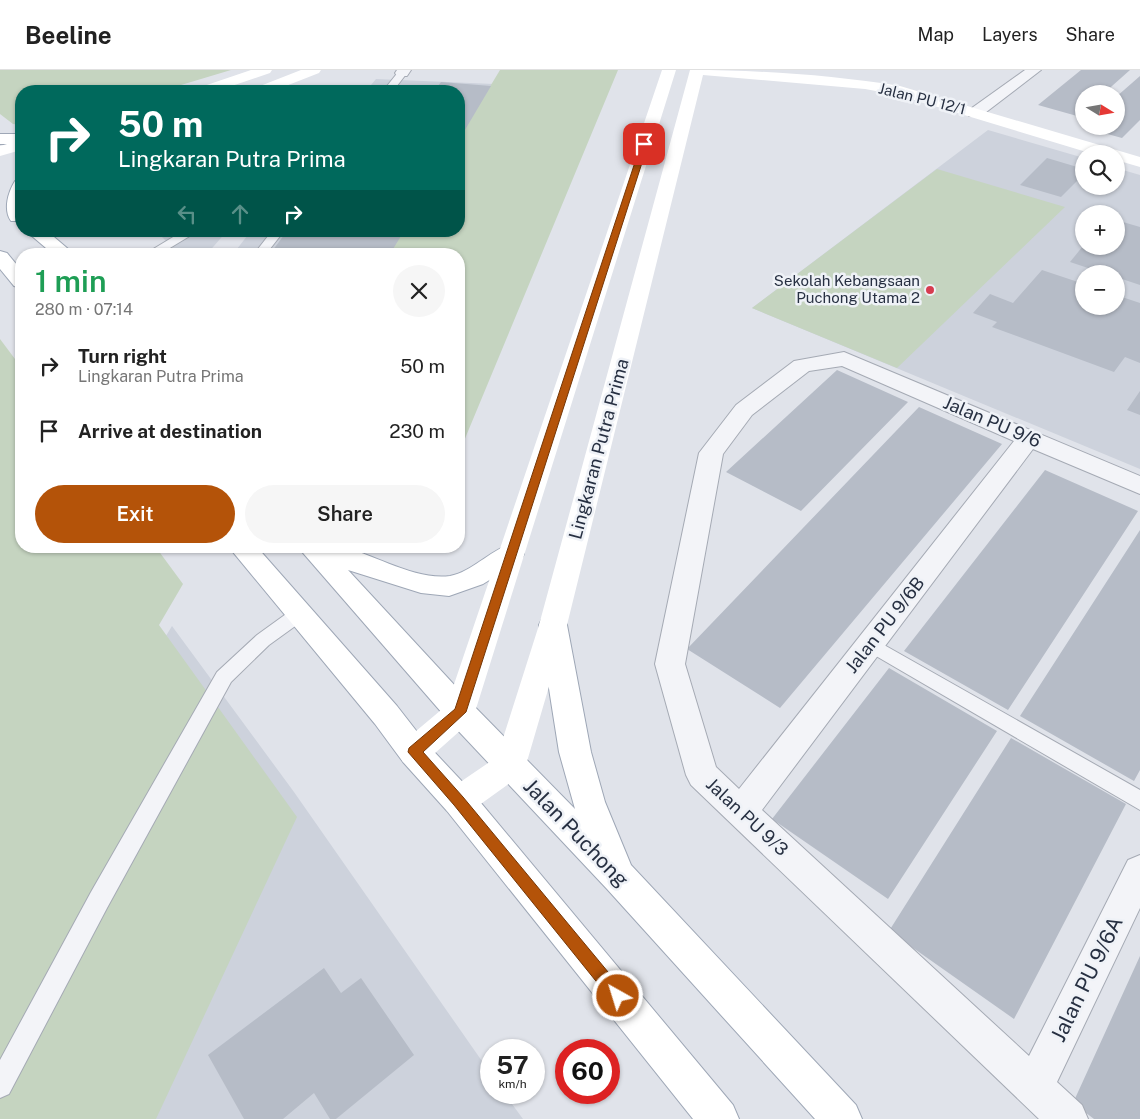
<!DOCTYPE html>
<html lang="en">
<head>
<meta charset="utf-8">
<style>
	:root { --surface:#fff; --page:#f6f6f6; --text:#222; --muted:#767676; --line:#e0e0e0; --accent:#b45309 }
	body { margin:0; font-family:"Public Sans",sans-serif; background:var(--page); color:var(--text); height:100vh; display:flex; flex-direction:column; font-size:19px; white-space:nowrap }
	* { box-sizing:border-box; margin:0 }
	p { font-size:16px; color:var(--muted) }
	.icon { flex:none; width:28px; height:28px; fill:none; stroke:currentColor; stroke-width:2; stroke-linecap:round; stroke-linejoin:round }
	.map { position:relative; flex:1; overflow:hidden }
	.sheet { position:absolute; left:15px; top:178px; width:450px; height:305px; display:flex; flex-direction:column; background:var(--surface); border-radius:20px; box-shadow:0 1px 4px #0004 }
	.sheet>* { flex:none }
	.hud { position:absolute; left:15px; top:15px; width:450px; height:152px; border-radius:20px; box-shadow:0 1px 4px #0004; background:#00695c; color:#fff; overflow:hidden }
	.needle { width:32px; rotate:101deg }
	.controls { position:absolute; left:1075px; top:15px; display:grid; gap:10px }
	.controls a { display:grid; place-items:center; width:50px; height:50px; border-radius:50%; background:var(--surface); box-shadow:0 1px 4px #0004; font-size:25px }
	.speed { position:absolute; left:480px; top:969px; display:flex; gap:10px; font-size:25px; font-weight:700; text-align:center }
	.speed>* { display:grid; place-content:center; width:65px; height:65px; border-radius:50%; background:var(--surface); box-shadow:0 1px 4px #0004; line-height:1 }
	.speed small { font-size:12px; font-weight:400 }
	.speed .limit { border:8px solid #d22; background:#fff; color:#111 }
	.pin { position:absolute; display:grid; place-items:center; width:42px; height:42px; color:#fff; margin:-21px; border-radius:10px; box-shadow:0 2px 8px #0006 }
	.me { position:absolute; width:55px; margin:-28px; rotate:321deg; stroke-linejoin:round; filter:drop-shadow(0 0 4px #0008) }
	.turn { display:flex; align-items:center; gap:18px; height:105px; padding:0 20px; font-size:22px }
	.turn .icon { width:65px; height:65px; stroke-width:2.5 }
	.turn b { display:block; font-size:35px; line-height:42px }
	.lanes { display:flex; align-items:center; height:48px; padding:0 20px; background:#0003; justify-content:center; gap:25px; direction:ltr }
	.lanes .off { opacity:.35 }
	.round { display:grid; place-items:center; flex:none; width:52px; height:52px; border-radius:26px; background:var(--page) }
	.head { display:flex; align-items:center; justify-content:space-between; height:85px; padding:0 20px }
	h1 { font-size:30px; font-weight:600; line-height:38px; color:#1e9e55 }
	.cta { display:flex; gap:10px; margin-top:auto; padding:10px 20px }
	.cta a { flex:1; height:58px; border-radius:30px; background:var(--accent); color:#fff; font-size:20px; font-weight:600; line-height:58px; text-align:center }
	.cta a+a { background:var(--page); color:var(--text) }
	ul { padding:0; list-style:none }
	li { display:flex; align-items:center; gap:15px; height:65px; padding:0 20px }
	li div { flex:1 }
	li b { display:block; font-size:19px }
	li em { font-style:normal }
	header { display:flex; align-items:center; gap:30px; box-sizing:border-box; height:70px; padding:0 25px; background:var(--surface); border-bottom:1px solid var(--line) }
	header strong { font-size:24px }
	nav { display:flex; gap:28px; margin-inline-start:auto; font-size:18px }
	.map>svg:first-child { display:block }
</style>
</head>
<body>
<header>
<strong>Beeline</strong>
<nav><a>Map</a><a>Layers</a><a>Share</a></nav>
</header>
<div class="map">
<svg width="1140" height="1049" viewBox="0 0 1140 1049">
	<rect width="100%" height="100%" fill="#e0e3ea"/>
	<!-- built -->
	<path fill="#cdd2dc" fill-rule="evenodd" d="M376,9L494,14L459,72V21H366Z
		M988,60L1084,88V116H1116V98L1140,105V399L752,238ZM1084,144H1116V176H1084ZM1084,204H1116V236H1084Z
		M156,161H227L207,184H179Z
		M251,161H405L392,184H233Z
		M172,556L294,722L491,1004V1022L504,1023L523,1049H0V839Z"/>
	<!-- green -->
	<path fill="#c5d4c0" d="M0,0H231L161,21H21V55L13,54L0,44Z
		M500,0H618L459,383V184H388L402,161H459V68Z
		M937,99L1065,137L897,298L752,238Z
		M0,269L21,297V476H155L183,514L159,555L297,747L156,1049H0Z"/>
	<!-- building -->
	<path fill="#b6bcc7" d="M1081,0H1130L1103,24H1084V40L1077,46L1038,35Z
		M1140,6V50L1122,68L1082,57L1116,56V27Z
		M441,12L491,16L459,70V21H434Z
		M1047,88L1084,99V104L1061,127L1020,115Z
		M1116,150L1140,157V215L1116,207V204H1106L1070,192L1083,176H1116Z
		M287,161H404L390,184H270Z
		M1042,200L1084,214V236H1116V225L1140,233V293L1125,287L1114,302L992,257L997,252L973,243L990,224L1013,233Z
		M837,300L908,332L801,441L726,402Z
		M1140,321V345L1127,340Z
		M919,337L1002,374L780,638L687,579Z
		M1045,400L1138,441L1008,640L904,581Z
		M1140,460V700L1134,711L1020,646Z
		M889,598L997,661L888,829L772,749Z
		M1011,668L1126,734L1014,949L889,861Z
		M1140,886V1049H1094L1073,1033Z
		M324,898L341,923L361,908L414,985L336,1049H330L314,1023L283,1049H244L208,985Z"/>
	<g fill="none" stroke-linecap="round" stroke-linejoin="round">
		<defs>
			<path id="lane" d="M402,0L407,3L393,21H383L399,1Z
				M183,161H198L160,184H145Z
				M272,161H284L266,184H254Z
				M299,537L305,539L308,544L305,549L269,575L231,612L107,838L9,1024L0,1028V990L91,822L217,602L257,565L293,539Z
				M870,567L1140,720V740L864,579L861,574L864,569Z"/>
			<path id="street" d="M397,0H411L407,6H397L395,3Z
				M1025,0H1041L981,46H969L967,43L969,40Z
				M844,282L1140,406V424L1033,379L762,740L1029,986L1128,790L1140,785V838L1057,1012L1082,1035L1088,1049H1039L691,715L686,705L655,594L699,383L736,335L794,291ZM842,296L1014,371L739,719L716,697L685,594L723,384L752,345L809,301Z"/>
			<path id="primary" d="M0,64H21V74H0Z
				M21,110V151H11C3,140 8,122 15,111Z
				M26,161H47L74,184H53Z
				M0,181L7,183L21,200V218L14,216L0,199Z
				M511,474L520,477L524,484L520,491L483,514L449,526L421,523L348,500L471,633L575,739L559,682L539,555L543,547L553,544L563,547L567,555L591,682L605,732L631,795L856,1035L862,1049H815L607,819L449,651L297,476C310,476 326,474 339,476C372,483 415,511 450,506C472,502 489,481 511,474Z
				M228,476H256L397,636L425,672L471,721L733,1035L739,1049H693L447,741L403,692L375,654Z"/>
		</defs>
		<!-- lane casing -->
		<use href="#lane" stroke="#a5aab4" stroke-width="2"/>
		<!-- street casing -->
		<use href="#street" stroke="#a5aab4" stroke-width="2"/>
		<!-- primary casing -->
		<use href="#primary" stroke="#9ea7b6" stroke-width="2"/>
		<!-- lane -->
		<use href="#lane" fill="#f3f4f8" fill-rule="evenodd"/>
		<!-- street -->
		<use href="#street" fill="#f3f4f8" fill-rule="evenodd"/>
		<!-- secondary -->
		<path fill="#fff" fill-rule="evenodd" d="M251,0H272L270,3L217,21H195L198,18Z
			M301,0H321L319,3L273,21H252L255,18Z
			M662,0H676L475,642L471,651L425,692L414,696L403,692L398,682L403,672L447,635Z
			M690,0C760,0 831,5 900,16L1140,87V97L1116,90V84H1093L898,25L865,19L703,5L567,555L526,695L521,705L471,741L459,746L447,741L443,731L447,721L497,687L539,555Z
			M21,70V80L0,86V76Z"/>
		<!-- primary -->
		<use href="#primary" fill="#fff" fill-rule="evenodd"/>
	</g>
	<!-- route -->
	<path fill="#b45309" stroke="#753606" d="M644,72L648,74L466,642L423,682L463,727L623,920L625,926L623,931L618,933L612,931L454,735L408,682L409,678L455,639L641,74Z"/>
	<!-- markers -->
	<circle fill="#d73c4f" stroke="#eff2f7" stroke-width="2" cx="930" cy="220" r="5"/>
	<g text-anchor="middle" stroke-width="5" stroke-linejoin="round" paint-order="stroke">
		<!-- far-street labels -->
		<g font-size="15" fill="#273042" stroke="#eff2f7">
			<text transform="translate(922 29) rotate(14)" y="5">Jalan PU 12/1</text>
		</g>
		<!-- far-poi labels -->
		<g font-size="15" fill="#273042" stroke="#eff2f7" text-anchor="end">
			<text x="920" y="216">Sekolah Kebangsaan<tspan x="920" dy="17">Puchong Utama 2</tspan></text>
		</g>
		<!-- street labels -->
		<g font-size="18" fill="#273042" stroke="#eff2f7">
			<text transform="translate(992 352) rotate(23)" y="6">Jalan PU 9/6</text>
			<text transform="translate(599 379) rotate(-75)" y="6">Lingkaran Putra Prima</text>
			<text transform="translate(885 555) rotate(-52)" y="6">Jalan PU 9/6B</text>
			<text transform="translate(747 747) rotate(43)" y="6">Jalan PU 9/3</text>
		</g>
		<!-- near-street labels -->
		<g font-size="21" fill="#273042" stroke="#eff2f7">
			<text transform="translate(576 763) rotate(46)" y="7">Jalan Puchong</text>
			<text transform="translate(1087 909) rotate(-64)" y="7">Jalan PU 9/6A</text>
		</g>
	</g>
</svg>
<div class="controls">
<a><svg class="needle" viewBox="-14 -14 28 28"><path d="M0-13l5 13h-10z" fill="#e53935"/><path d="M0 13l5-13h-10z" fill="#767676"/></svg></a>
<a><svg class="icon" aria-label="search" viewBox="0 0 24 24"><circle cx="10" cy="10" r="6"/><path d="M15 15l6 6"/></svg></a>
<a>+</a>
<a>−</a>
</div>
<div class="speed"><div>57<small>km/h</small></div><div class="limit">60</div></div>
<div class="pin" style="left:644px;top:74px;background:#d93025"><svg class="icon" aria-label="arrive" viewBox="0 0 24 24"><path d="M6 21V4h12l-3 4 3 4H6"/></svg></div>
<svg class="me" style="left:618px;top:926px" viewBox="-20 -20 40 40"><circle r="17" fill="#b45309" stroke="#fff" stroke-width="3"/><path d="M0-11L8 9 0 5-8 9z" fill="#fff"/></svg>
<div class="hud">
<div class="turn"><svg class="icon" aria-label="right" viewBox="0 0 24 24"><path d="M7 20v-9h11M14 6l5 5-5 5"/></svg><div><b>50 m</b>Lingkaran Putra Prima</div></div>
<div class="lanes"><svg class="icon off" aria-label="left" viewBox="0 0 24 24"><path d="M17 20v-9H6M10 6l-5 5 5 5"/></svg><svg class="icon off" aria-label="ahead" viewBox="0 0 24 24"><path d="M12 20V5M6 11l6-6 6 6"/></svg><svg class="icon" aria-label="right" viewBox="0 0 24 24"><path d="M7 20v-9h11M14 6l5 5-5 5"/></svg></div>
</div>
<section class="sheet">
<div class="head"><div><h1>1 min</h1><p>280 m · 07:14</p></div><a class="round"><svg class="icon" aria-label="close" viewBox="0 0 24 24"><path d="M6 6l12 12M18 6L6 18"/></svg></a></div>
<ul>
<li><svg class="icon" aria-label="right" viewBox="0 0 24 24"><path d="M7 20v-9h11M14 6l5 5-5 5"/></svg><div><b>Turn right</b><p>Lingkaran Putra Prima</p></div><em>50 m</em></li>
<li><svg class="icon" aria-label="arrive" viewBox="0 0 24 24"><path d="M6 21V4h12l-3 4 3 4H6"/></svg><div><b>Arrive at destination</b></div><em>230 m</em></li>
</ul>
<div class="cta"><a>Exit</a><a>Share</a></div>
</section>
</div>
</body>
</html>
